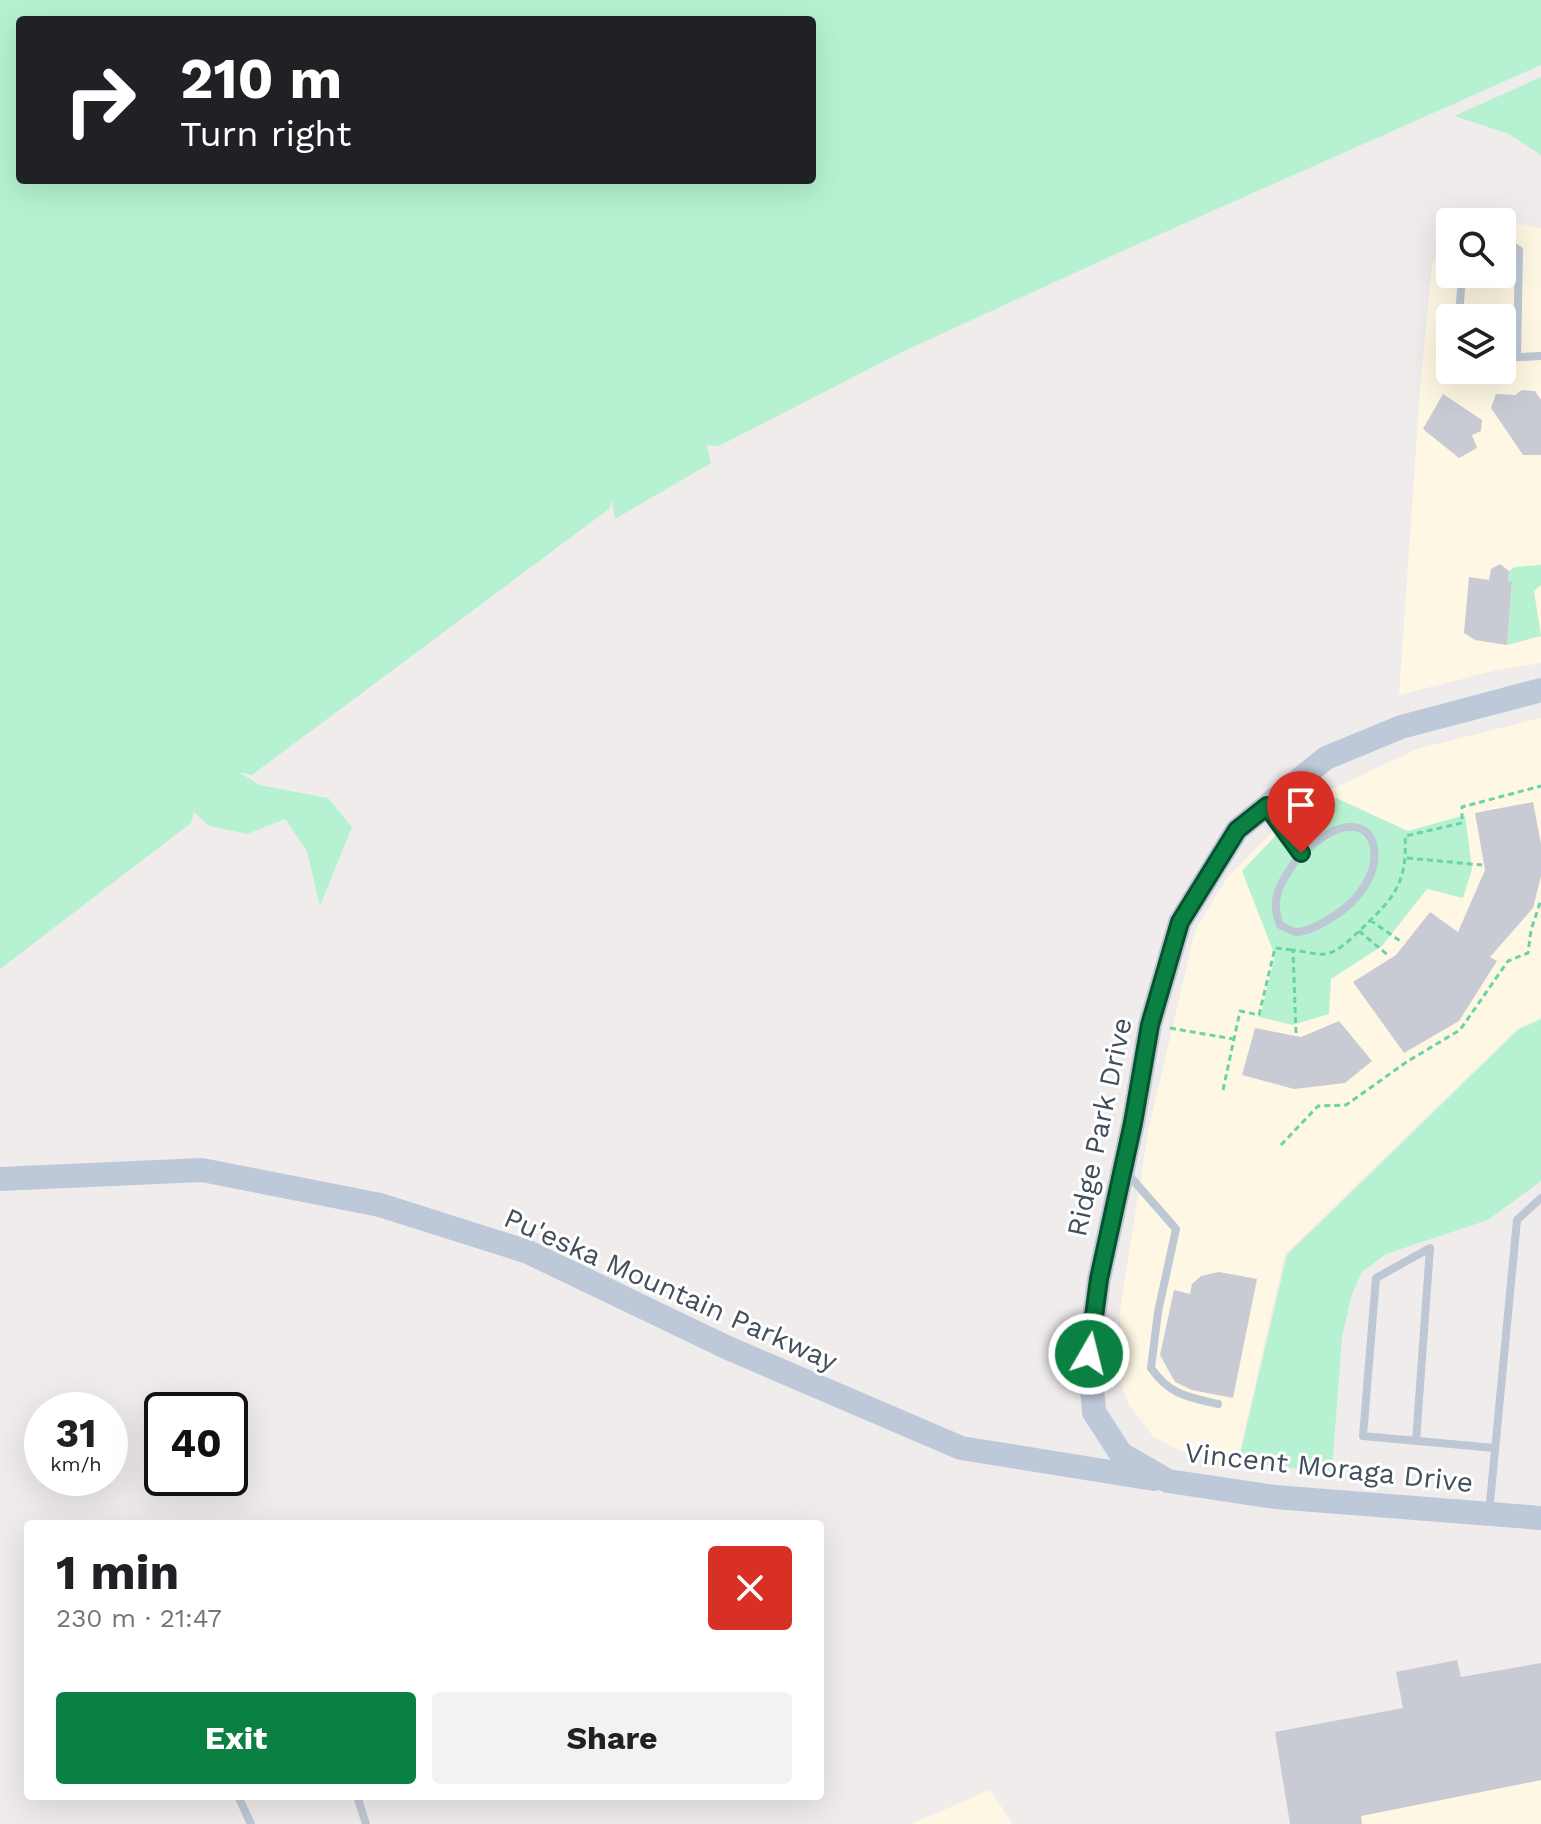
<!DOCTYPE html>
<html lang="en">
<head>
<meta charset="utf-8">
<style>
	:root { --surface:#fff; --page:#f2f2f2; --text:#202124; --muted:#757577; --accent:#0b8043 }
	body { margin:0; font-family:"Work Sans",sans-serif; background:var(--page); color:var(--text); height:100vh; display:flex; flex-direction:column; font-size:30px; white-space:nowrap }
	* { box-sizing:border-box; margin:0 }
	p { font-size:26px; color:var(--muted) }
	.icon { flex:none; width:44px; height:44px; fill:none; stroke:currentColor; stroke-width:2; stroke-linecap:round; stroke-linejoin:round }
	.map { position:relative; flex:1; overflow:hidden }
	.panel { position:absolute; left:24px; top:1520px; width:800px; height:280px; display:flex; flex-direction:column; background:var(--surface); border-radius:8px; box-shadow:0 8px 32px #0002 }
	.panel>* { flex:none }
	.guide { position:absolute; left:16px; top:16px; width:800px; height:168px; border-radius:8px; box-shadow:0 8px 32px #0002; background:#202124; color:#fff; overflow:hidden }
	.tools { position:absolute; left:1436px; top:208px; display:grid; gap:16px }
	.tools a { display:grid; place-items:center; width:80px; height:80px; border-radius:8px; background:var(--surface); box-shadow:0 8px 32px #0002; font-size:40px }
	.speed { position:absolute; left:24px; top:1392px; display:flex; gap:16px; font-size:40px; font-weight:700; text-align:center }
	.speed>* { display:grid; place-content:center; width:104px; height:104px; border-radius:50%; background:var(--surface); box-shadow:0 8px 32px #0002; line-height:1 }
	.speed small { font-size:20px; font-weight:400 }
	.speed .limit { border:4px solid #111; border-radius:12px; background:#fff; color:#111 }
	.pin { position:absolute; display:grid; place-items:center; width:68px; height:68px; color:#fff; margin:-82px -34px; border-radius:50% 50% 50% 0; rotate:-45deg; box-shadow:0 0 8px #0007 }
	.pin .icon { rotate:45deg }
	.me { position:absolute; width:88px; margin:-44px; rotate:8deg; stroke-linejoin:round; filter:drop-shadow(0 0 6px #0008) }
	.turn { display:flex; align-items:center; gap:28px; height:168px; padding:0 32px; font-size:36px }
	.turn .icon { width:104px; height:104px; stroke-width:2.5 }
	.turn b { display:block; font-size:56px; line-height:68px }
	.round { display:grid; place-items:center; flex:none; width:84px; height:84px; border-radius:8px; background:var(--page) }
	.head { display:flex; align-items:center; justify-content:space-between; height:136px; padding:0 32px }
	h1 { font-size:48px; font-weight:700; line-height:60px }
	.action { display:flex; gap:16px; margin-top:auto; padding:16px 32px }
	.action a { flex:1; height:92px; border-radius:8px; background:var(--accent); color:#fff; font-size:32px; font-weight:700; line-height:92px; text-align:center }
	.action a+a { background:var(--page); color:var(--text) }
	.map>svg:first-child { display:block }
</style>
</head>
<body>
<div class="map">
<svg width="1541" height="1824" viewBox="0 0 1541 1824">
	<rect width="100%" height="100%" fill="#f0ecec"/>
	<!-- commercial -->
	<path fill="#fdf7e3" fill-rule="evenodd" d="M1506,221L1541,228V663L1497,670L1399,695L1420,391L1432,265L1441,248L1450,242V274H1502V222H1495ZM1450,318H1502V370H1450Z
		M1541,718V1018L1518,1028L1285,1254L1237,1463L1203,1457L1176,1449L1153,1436L1128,1404L1120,1379V1311L1148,1132L1195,930L1227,878L1280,824L1330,790L1417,749Z
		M1541,1780V1824H1362L1361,1816Z
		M990,1790L1013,1824H911Z"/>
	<!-- green -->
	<path fill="#b6f2d1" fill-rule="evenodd" d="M0,0H1541V65L1118,253L902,352L719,446L707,445L711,463L615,519L612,501L609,509L252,775L239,772L259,785L328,798L352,827L320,906L307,851L285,819L247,834L209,826L194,812L191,823L0,969ZM812,20V180H20V20Z
		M1541,77V155L1509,134L1454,116Z
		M1541,565V585L1534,591L1541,636L1507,645L1512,583L1508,582L1509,571L1515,567Z
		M1336,798L1408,831L1465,815L1472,869L1463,898L1427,889L1382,946L1331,979L1329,1014L1292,1025L1260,1017L1275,956L1242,871L1279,832Z
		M1541,1019V1181L1488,1220L1386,1254L1362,1272L1352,1294L1342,1337L1332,1471L1238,1463L1287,1255L1518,1030Z"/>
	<!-- building -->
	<path fill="#c8cbd3" d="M1522,390L1535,391L1541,400V455H1523L1491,408L1496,394L1515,395Z
		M1443,394L1482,420L1481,431L1472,435L1477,448L1459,458L1423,429Z
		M1500,564L1509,571L1508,582H1512L1507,645L1475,640L1464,633L1469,577L1489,580L1491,569Z
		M1533,802L1541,844V876L1533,908L1490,957L1497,961L1459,1021L1404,1053L1353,982L1396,955L1430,912L1458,932L1485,870L1475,813Z
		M1339,1021L1372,1061L1345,1083L1294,1089L1242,1075L1255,1028L1301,1037Z
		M1219,1272L1257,1279L1233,1398L1192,1390L1175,1382L1160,1355L1174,1290L1190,1294L1192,1284L1201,1276Z
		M1457,1660L1461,1677L1541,1663V1780L1361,1816L1362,1824H1290L1275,1732L1403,1708L1396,1672Z"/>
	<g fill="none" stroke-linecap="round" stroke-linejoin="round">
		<!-- path -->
		<path stroke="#6bd3a7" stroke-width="3" stroke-dasharray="6 4" stroke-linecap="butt" d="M1407,858L1482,865
			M1370,920L1403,943
			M1359,931L1389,956
			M1170,1028L1233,1039
			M1296,1033L1293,950C1303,951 1315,955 1325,954C1336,953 1349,941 1357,933C1391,901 1408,886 1405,836L1462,823V807L1541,786
			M1223,1090L1240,1011L1259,1015L1275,948L1293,950
			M1281,1145L1318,1106L1346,1105L1408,1061L1460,1030L1508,961L1528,953L1531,930L1541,900"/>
		<!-- lane -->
		<path stroke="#bec8d4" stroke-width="8" d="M1502,250L1512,246L1519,250L1517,357
			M1459,318L1462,274
			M1502,358L1541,356
			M1268,807L1301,853C1284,878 1268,895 1280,925C1285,927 1292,932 1297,932C1306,932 1319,925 1326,921C1344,911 1360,897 1369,878C1379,859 1377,825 1349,827C1331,828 1315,843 1301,853
			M1126,1172L1176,1229L1158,1312L1151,1368C1170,1395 1187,1397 1218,1404
			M1416,1441L1430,1248L1376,1278L1363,1436L1495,1448
			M1489,1513L1517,1220L1541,1198
			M238,1796L251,1824
			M357,1796L366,1824"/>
		<!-- secondary -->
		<path stroke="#bdc8d8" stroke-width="24" d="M1541,690L1401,727L1326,758L1237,830L1180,922L1150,1025L1133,1123L1099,1279L1089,1354L1094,1412L1121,1454L1168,1481L1275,1497L1541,1518
			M0,1179L202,1170L380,1205L528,1252L728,1348L961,1448L1154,1479"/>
	</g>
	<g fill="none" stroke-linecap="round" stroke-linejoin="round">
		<defs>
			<path id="route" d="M1089,1354L1099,1279L1133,1123L1150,1025L1180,922L1237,830L1267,806L1301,853"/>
		</defs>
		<!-- route casing -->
		<use href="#route" stroke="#07532c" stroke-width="20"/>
		<!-- route -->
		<use href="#route" stroke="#0b8043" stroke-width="14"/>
	</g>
	<g text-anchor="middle" stroke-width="6" stroke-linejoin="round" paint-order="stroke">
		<!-- street labels -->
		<g font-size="28" fill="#434e5c" stroke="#fff">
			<text transform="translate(1099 1127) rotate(-78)" y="10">Ridge Park Drive</text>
			<text transform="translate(671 1289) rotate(24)" y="10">Pu'eska Mountain Parkway</text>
			<text transform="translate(1329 1467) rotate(6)" y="10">Vincent Moraga Drive</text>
		</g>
	</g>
</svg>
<div class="tools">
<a><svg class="icon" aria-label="search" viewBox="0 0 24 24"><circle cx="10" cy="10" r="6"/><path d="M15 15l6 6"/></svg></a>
<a><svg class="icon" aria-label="layers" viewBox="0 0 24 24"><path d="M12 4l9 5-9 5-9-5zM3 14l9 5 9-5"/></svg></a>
</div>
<div class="speed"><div>31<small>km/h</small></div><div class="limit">40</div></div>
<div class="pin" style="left:1301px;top:853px;background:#d93025"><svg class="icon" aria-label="arrive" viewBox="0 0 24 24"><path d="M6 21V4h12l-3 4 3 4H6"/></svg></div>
<svg class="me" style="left:1089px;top:1354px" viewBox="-20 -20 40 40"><circle r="17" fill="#0b8043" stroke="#fff" stroke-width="3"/><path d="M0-11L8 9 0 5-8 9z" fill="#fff"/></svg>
<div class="guide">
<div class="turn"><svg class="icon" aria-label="right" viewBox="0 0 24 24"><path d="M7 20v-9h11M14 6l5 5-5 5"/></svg><div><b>210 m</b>Turn right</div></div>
</div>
<section class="panel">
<div class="head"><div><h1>1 min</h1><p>230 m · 21:47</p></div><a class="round" style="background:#d93025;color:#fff"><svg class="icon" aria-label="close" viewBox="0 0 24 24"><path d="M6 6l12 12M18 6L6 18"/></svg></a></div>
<div class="action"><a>Exit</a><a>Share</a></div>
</section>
</div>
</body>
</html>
